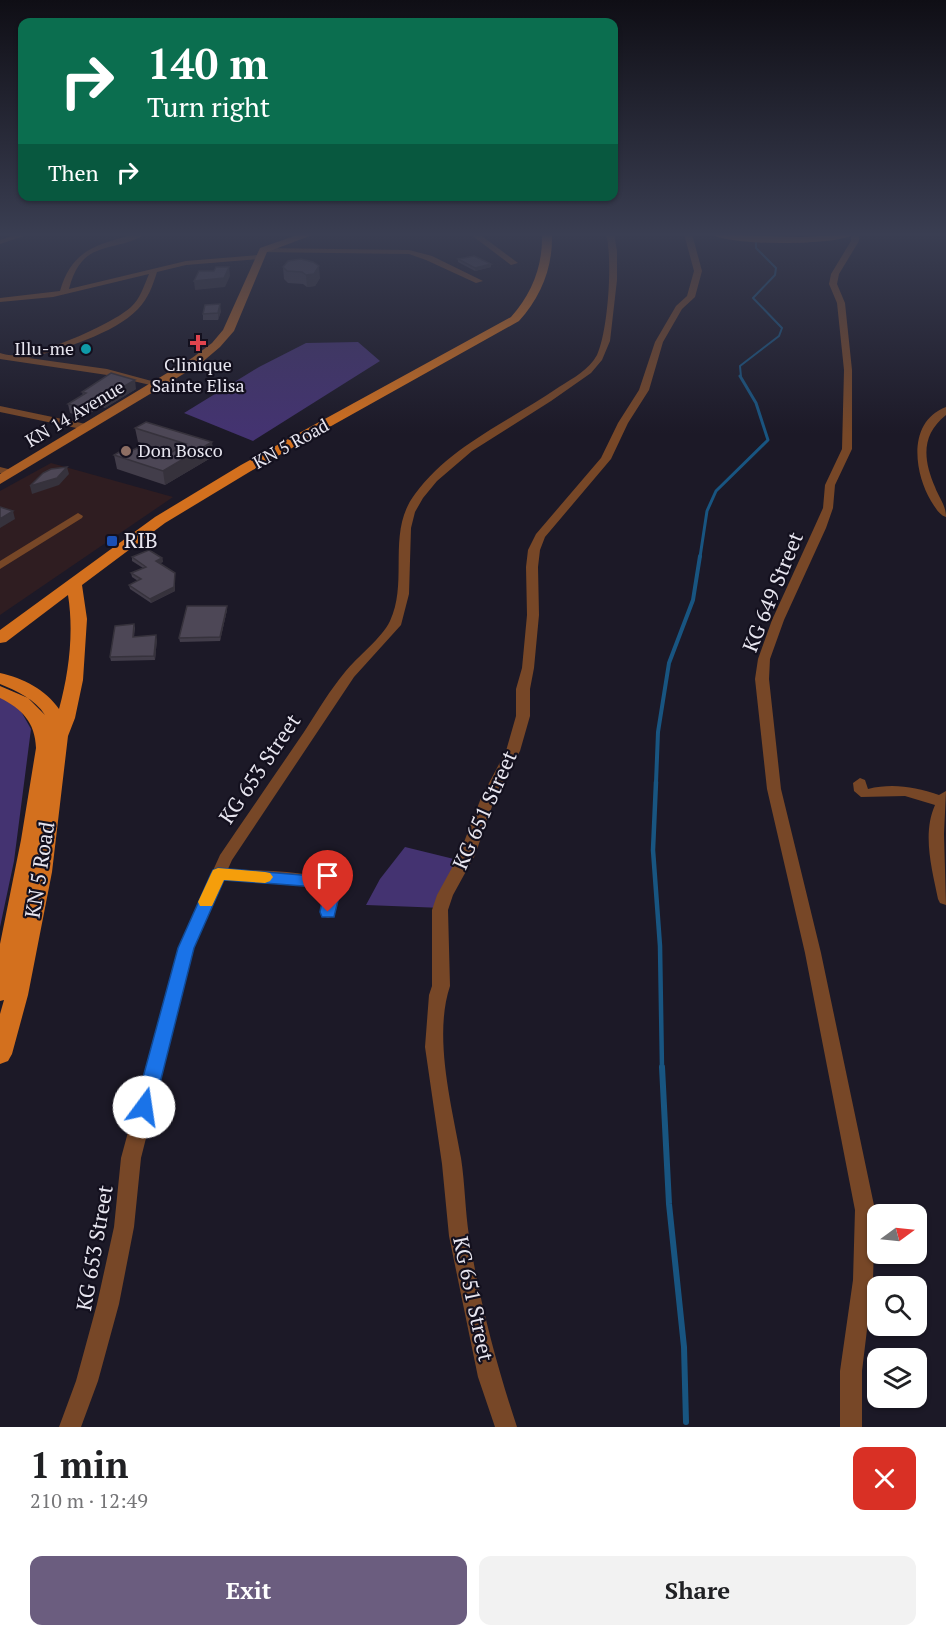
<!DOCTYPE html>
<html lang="en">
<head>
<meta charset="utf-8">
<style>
	:root { --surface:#fff; --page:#f2f2f2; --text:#202124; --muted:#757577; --accent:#6b5d7f }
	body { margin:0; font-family:"PT Serif",serif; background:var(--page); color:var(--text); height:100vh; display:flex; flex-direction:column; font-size:22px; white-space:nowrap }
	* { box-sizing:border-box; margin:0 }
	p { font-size:20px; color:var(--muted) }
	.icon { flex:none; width:33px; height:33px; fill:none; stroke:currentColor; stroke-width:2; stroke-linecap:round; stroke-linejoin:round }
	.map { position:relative; height:1427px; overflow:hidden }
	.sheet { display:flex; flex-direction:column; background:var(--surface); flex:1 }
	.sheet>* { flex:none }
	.hud { position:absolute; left:18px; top:18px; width:600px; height:183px; border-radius:12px; box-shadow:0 2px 4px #0004; background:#0b6e4f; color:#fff; overflow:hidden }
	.needle { width:39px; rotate:75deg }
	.fabs { position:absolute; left:867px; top:1204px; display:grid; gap:12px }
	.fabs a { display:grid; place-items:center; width:60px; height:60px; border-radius:12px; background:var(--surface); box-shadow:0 2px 4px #0004; font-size:30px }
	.pin { position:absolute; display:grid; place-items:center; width:51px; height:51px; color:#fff; margin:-62px -26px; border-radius:50% 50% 50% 0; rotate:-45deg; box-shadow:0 0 6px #0007 }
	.pin .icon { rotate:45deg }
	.me { position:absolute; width:66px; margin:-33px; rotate:14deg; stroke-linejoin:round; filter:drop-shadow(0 0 4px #0008) }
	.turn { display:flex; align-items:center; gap:21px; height:126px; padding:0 30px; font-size:27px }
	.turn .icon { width:78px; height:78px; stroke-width:2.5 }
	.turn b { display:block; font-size:42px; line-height:51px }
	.then { display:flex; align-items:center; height:57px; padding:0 30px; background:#0003; gap:12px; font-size:22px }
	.round { display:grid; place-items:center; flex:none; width:63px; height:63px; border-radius:12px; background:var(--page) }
	.head { display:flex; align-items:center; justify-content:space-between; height:102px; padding:0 30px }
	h1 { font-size:36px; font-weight:700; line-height:45px }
	.cta { display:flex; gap:12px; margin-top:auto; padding:12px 30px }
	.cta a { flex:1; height:69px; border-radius:12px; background:var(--accent); color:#fff; font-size:24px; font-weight:700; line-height:69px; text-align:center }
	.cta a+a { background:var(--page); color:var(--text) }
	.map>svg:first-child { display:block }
</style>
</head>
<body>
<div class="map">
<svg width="946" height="1427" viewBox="0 0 946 1427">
	<rect width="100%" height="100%" fill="#1c1927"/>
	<!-- commercial -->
	<path fill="#2f1d21" d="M51,463L173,497L0,615V491Z"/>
	<!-- green -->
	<path fill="#443371" d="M358,342L380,361L253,441L184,413L259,367L306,343Z
		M0,697L18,706L31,729L14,861L0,927Z
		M405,847L458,860L443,908L366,905L380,879Z"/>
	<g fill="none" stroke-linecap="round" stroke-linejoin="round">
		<!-- stream-far4 -->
		<path stroke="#185581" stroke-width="2" d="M741,377L740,366L779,336L782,328L753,298L775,275L776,268L756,248V240"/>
		<!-- stream-far3 -->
		<path stroke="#185581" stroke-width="3" d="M700,557L707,511L716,491L768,440L756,403L740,376"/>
		<!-- stream-far2 -->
		<path stroke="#185581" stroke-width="4" d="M656,783L658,732L669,663L693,600L700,556"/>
		<!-- stream-far1 -->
		<path stroke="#185581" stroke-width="4.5" d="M656,782L653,850L660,946L662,1069"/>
		<!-- stream -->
		<path stroke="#185581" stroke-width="6" d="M662,1067L669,1204L684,1347L686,1422"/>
		<!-- street -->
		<path fill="#774727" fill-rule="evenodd" d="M18,234H30L0,244V240Z
			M134,234H146C112,254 82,238 69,289L186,261L258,255L262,257L258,259L186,265L157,272C153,285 148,299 138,309C114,334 62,349 29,358L107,369L159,383V387L107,375L0,359V353C4,354 10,356 14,355C41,355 111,325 131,307C140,299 144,286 149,274L53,297L0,302V298L60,291C72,249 97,245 134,234Z
			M470,234H479L518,263L511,265Z
			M606,234H614L617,251V280L610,341L602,360L591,373L551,401L472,451L437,481L423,498L415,512L411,528L409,594L401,625L354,677L232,860L228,869C252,871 329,869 341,888L334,916L328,918L322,916L320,912L325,891L316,886L224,880L194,948L141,1158L134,1227L119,1304L98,1381L81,1427H59L76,1381L97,1304L114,1227L121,1158L178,948L220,855C248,814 276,773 304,732C317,712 330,690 345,672C357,657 382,638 390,621C409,581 386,532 415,494C451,445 510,421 559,387C573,378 589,370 597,355C608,332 613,259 606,234Z
			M684,234H692L702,271L695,297L682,309L663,342L649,390L628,423L611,459L545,537L540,550L538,567L539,615L534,668L530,689V716L520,751L495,798L475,855L453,895L448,910L450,986C433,1037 452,1106 461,1158C465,1184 465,1210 469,1236C479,1299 497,1367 517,1427H495L478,1377L449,1236L442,1164L425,1047L429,995L432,986V910L437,895L459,855L481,798L506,751L516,716V689L522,668L527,615L526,567L528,550L536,534L601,458L618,423L639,390L655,342L676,306L687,296L694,271Z
			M851,234H859V241L839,274L837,284L845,303L852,370V449L835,485L833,508L826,528L784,620L770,659L769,679L781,789L821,953L875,1210L873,1280L862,1371V1427H840V1371L853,1280L855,1210L805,953L767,789L755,679L758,659L772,620L814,528L823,508L825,485L842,449L844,370L837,303L829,284L831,274L851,241Z
			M263,248L409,250L432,256L483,281L476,283L426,260L409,254L260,252V248Z
			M0,406L86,424L91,427L86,430L0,412Z
			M946,407V415C921,435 923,459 935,487C939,498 946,505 946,517C939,515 935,507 931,501C914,472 907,422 946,407Z
			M0,467L16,471L17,473L12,476L0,473Z
			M78,513L83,516L82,518L0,569V561Z
			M860,778L865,780L868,789C893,783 915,787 939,795L946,791L944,834L946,905L940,903L938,899C932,869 922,834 935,805L905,796L861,797L854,791L853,783Z"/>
		<!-- secondary -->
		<path fill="#ab5f25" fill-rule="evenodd" d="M300,234H315L267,252L234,331L220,347L200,364L0,484V474L192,358L212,343L223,330L260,248Z
			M711,234L801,237L855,234C838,246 728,246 711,234Z"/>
		<!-- primary -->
		<path fill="#d3701e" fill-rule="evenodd" d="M542,234H552C553,267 541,297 519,321L251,471L165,523L82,585L87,619L83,680L75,718L68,736L52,872L28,995L12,1054L8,1061L0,1064V1014L4,1000L0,1001V944L21,840L36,748C35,722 22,709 0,698V686L28,698L45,715C35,699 17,691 0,684V673C23,678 46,690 59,709C69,673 74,632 68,595L6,642L0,643V630L155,517L241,465L511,317C532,294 543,265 542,234Z"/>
	</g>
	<!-- wall -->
	<path fill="#423d4a" d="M458,259L491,267L475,271L458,262Z
		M288,261L320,278L315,286L307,287L303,284L288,283L284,279L283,267Z
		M221,311L218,320H203V314Z
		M136,389L105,408L101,406L84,417L70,413L68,404L83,395L82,392Z
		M146,422L214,456L165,485L117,469L114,455L133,450L165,456L171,452L138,442L135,428Z
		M132,557L162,558L163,562L160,563L175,573V591L151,603L130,589L129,585L138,581L132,577L131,573L143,568L132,561Z
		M227,610L220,641L180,642L179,638Z
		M134,624L135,628L134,637L157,639L155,660L111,661L110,657Z"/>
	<!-- shaded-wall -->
	<path fill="#36323c" d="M491,264V267L475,271V268Z
		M319,266L320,278L315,286L307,287L306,275Z
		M229,267L230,276L225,287L195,290L194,281Z
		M220,304L221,311L218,320V313Z
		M135,380L136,389L105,408L104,398Z
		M99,397L101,406L84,417L82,407Z
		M212,442L214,456L165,485L163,471Z
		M67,467L69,474L59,485L32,494L30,486Z
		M13,511L15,519L0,528V519Z
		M162,558L163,562L157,564L156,561Z
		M175,573V591L151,603L150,599Z
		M227,606V610L220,641V637Z
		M156,635L157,639L155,660L154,656Z"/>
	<!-- building -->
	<path fill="#4d4756" stroke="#36323c" stroke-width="1.5" d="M474,256L491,264L475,268L458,259Z
		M301,259L313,262L319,266L314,274L306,275L302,272L287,271L283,267L288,261Z
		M216,267H229L224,278L194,281L199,271H214Z
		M220,304L218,313L203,314L205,305Z
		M111,373L135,380L104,398L99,397L82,407L68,404L86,393L82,392Z
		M146,422L212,442L163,471L114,455L126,448L133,450L137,448L165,456L186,444L135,428Z
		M67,467L57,478L30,486L43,473L51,469Z
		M0,507L13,511L0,519Z
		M149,550L162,558L156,561L175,573L174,587L150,599L129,585L141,579L131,573L146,567L132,557Z
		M187,606H227L220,637L179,638Z
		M134,624L133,637L156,635L154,656L110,657L115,626Z"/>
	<!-- sky -->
	<linearGradient id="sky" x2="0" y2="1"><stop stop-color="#0f0e15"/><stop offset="0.54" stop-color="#3a3e52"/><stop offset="1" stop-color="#3a3e52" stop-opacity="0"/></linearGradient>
	<rect width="946" height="434" fill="url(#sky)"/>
	<!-- route -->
	<path fill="#1a73e8" stroke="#114b97" stroke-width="1.5" d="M218,868L325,877L338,884L341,888L334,917H322L320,912L324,890L316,887L224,880L194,948L154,1107L151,1113L144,1115L137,1113L135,1107L178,948L211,874L213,870Z"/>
	<!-- slow -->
	<path fill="#f59e0b" d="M218,868L265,872L270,873L273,877L270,881L265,883L224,880L212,906H200L198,902L211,874L213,870Z"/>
	<!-- markers -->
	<path fill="#e0444e" stroke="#13101e" stroke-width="2" d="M195 334h6v6h6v6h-6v6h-6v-6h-6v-6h6z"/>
	<circle fill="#0f9aa8" stroke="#13101e" stroke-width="2" cx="86" cy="349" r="6"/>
	<circle fill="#8d6e63" stroke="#13101e" stroke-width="2" cx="126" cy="451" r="6"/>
	<rect fill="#1a4fb4" stroke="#13101e" stroke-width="2" x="106" y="535" width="12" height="12" rx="3"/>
	<g text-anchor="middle" stroke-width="4.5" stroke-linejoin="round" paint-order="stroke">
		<!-- far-poi labels -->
		<g font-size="18" fill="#e7e5ef" stroke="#13101e" text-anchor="end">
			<text x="74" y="355">Illu-me</text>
			<text x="198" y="371" text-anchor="middle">Clinique<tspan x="198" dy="21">Sainte Elisa</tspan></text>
			<text x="138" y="457" text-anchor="start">Don Bosco</text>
		</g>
		<!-- far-street labels -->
		<g font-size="18" fill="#e7e5ef" stroke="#13101e">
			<text transform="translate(75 414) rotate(-31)" y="6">KN 14 Avenue</text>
			<text transform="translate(291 444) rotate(-29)" y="6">KN 5 Road</text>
		</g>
		<!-- poi labels -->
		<g font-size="21" fill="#e7e5ef" stroke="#13101e" text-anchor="start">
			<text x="124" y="548">RIB</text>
		</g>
		<!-- street labels -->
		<g font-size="21" fill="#e7e5ef" stroke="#13101e">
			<text transform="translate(773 592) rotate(-68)" y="7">KG 649 Street</text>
			<text transform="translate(260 769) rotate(-56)" y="7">KG 653 Street</text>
			<text transform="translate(485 810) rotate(-66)" y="7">KG 651 Street</text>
			<text transform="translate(40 870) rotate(-81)" y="7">KN 5 Road</text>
			<text transform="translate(95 1248) rotate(-80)" y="7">KG 653 Street</text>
			<text transform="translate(473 1299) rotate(78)" y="7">KG 651 Street</text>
		</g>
	</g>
</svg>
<div class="fabs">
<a><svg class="needle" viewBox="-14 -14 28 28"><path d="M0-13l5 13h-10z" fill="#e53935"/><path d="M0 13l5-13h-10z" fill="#757577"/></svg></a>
<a><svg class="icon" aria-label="search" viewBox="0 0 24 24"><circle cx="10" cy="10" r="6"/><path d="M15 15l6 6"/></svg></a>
<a><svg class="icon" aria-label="layers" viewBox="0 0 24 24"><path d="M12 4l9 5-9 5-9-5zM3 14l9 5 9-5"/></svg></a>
</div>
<div class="pin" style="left:328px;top:912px;background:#d93025"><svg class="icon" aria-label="arrive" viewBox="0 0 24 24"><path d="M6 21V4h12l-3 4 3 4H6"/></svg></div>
<svg class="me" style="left:144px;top:1107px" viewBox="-20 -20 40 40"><circle r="19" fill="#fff"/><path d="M0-13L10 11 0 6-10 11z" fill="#1a73e8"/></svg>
<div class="hud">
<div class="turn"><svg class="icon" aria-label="right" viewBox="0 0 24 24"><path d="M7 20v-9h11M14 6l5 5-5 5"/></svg><div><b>140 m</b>Turn right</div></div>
<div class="then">Then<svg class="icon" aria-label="right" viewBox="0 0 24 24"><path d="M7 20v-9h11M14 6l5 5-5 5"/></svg></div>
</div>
</div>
<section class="sheet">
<div class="head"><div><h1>1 min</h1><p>210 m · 12:49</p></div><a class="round" style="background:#d93025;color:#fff"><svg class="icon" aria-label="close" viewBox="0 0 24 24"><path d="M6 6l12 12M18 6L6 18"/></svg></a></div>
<div class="cta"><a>Exit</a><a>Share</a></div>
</section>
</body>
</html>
